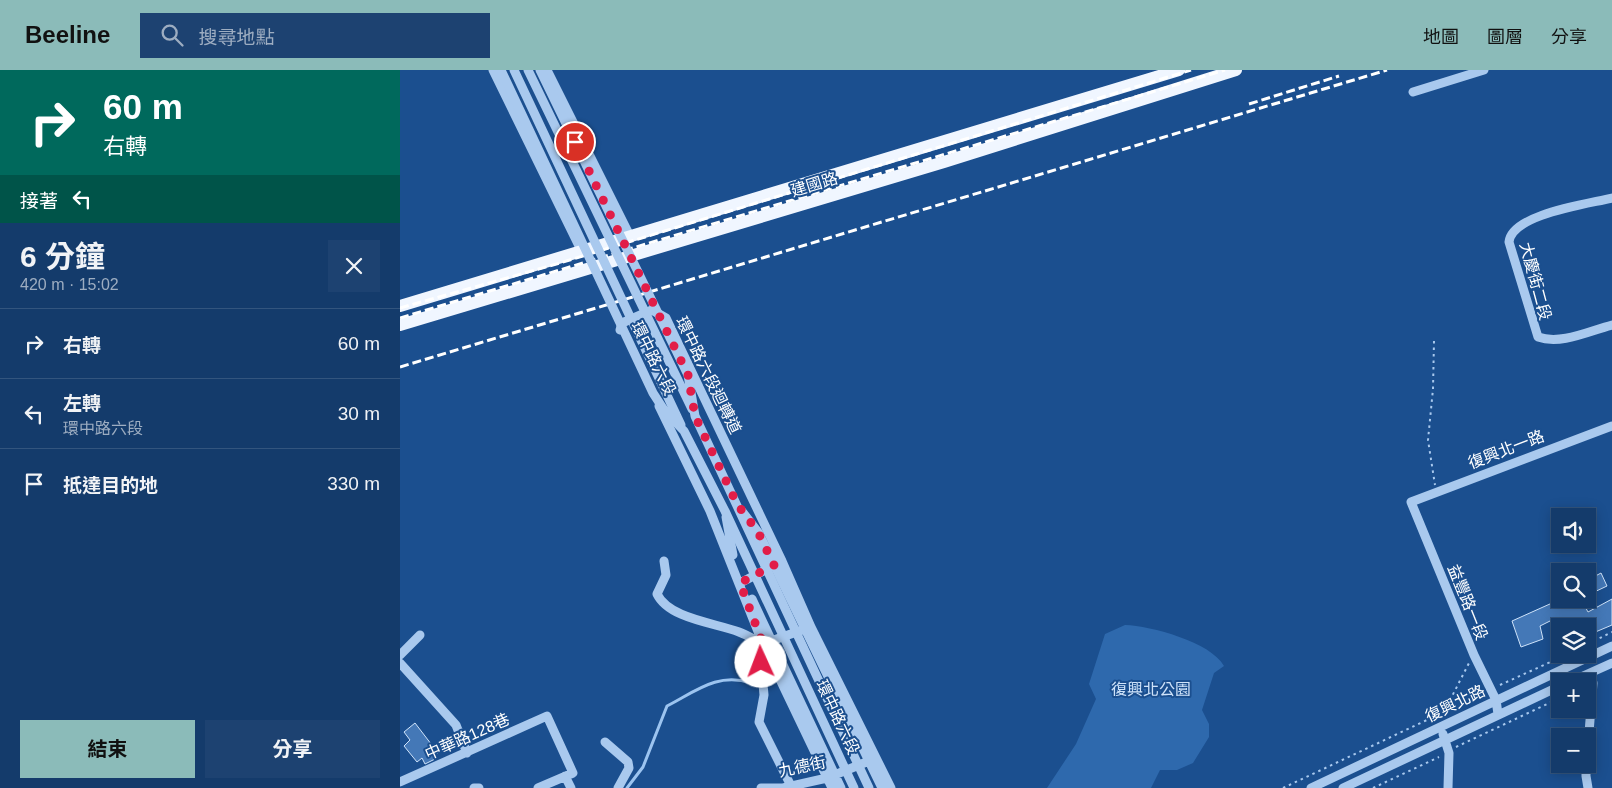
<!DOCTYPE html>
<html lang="zh-TW">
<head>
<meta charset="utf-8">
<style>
	:root { --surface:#143b6b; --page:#1d4271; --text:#f1f3f6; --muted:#9dadc1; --line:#33557e; --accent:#8bbbb9 }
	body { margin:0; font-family:Helvetica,"Noto Sans TC",sans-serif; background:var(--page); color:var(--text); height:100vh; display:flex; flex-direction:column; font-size:19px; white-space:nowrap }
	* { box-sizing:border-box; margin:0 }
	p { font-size:16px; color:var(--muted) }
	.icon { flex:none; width:28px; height:28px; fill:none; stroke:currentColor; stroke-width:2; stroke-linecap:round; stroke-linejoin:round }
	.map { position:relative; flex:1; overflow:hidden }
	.details { display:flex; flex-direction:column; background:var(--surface); width:400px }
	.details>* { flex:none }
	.guide { background:#00695c; color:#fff; overflow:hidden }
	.fabs { position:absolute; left:1151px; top:438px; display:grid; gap:10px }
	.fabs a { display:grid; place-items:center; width:45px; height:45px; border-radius:0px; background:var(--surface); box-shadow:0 2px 12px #0003,0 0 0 1px var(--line); font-size:25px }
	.pin { position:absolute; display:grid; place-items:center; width:42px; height:42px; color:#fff; margin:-21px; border:2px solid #fff; border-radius:50%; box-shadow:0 1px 5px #0007 }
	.me { position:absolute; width:55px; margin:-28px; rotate:358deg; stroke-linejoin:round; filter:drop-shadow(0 0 4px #0008) }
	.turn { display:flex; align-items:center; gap:18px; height:105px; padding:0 20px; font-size:22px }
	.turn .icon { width:65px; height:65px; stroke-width:2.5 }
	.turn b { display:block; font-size:35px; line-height:42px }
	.then { display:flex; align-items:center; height:48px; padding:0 20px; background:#0003; gap:10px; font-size:19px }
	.round { display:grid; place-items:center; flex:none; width:52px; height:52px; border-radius:0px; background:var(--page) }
	.headline { display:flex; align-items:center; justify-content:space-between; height:85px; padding:0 20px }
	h1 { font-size:30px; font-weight:700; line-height:38px }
	.cta { display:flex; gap:10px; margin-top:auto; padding:10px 20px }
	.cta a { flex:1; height:58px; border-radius:0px; background:var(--accent); color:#111; font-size:20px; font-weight:700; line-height:58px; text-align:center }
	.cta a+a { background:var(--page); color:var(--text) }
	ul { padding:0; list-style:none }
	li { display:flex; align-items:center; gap:15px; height:70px; padding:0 20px; border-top:1px solid var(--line) }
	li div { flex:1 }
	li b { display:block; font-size:19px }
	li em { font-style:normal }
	header { display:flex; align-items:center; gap:30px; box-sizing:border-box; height:70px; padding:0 25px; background:var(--accent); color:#111 }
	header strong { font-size:24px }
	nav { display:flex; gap:28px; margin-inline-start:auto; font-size:18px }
	.search { width:350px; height:45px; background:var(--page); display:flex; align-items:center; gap:12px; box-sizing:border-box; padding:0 18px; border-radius:0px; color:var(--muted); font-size:19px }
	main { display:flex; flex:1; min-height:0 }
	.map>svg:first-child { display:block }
</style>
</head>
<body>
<header>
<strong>Beeline</strong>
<div class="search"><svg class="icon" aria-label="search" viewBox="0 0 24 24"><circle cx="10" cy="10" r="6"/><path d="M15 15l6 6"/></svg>搜尋地點</div>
<nav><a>地圖</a><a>圖層</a><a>分享</a></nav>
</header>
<main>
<section class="details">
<div class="guide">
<div class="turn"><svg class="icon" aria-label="right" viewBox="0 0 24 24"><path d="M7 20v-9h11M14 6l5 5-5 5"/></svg><div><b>60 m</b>右轉</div></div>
<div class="then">接著<svg class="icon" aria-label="left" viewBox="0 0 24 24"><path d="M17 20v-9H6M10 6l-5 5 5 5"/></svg></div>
</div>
<div class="headline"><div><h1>6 分鐘</h1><p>420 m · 15:02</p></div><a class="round"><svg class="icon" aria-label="close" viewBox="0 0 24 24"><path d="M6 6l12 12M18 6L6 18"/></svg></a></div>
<ul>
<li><svg class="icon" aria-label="right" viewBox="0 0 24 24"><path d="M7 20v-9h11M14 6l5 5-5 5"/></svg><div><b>右轉</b></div><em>60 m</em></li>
<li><svg class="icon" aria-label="left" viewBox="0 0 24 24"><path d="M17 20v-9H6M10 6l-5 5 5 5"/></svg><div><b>左轉</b><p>環中路六段</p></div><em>30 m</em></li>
<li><svg class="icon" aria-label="arrive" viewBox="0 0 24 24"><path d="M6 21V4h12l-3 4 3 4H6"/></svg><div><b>抵達目的地</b></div><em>330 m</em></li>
</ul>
<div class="cta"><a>結束</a><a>分享</a></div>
</section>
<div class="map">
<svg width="1212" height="718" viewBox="0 0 1212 718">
	<rect width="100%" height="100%" fill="#1b4f8f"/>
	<!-- green -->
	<path fill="#2e69ad" d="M725,555C751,556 811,572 824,596L814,603L802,640L809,654V667L793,693L777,700H760L751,718H647L676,674L696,629L689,614L705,564Z"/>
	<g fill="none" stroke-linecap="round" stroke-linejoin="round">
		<!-- stream -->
		<path stroke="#9cc4f0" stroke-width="3" d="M227,718L243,697L267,636C296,621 318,602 351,613"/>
	</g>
	<!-- building -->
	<path fill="#4478b7" stroke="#cfe3fa" d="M1201,503L1207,516L1188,525V510Z
		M1161,529H1181L1188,542L1212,529V555L1193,563L1188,556H1158L1154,549L1140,556L1143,569L1121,577L1112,551Z
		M15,653L38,683L34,687L35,689L25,694L22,688L17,692L4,676L10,670L4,662Z"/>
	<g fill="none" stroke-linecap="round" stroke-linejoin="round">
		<!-- path -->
		<path stroke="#a9c9ee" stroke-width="2" stroke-dasharray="2.5 4" stroke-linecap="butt" d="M1034,271L1033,319L1028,370L1035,415
			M1188,574L1212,562
			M1100,615L1168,584
			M1044,642L1069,593
			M1056,677L1160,628
			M883,718L1084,623
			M973,718L1039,687"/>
		<!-- minor -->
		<path stroke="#a9c9ee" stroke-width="9" d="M93,0L181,180
			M147,0L230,166
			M1013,22L1084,0
			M1212,128C1188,134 1112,144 1109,172L1138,267C1161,275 1189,261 1212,255
			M220,260L222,253L252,240L266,248L382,491L411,557L491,718
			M259,336L310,441L363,574L432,718
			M341,440L358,462L482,718
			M326,447L333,485
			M264,491L266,505L257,524C269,549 316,553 339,562C347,565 355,570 363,574L402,560
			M340,513L373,496
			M352,529L441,718
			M363,574L361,592L364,625L359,652L391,716
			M0,585L20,565
			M0,593L56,655L67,683
			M1172,611L1212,593
			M1098,644L1096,630L1074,585L1011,432L1212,356
			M1043,664L1049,683L1048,718
			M205,672L228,692L229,698L218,718
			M1188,675L1193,613
			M1186,694V706L1188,718
			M165,706L171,718
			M0,712L147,646L173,703L138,718
			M74,718H79
			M361,718H383L427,708L464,693
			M911,718L1212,576
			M943,718L1160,616"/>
		<!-- major -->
		<path stroke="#f0f6ff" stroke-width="12" d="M0,236L779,0
			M0,255L544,92L836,0"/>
		<!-- rail -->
		<path stroke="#fff" stroke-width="3" stroke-dasharray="9 4" stroke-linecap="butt" d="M849,34L939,6
			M0,238L160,193L791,0
			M0,248L825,0
			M0,297L987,0"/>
		<!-- minor-bridge -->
		<path stroke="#a9c9ee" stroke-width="9" d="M101,0L253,323L264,340L284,361L325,441L454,718
			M114,0L281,355
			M128,0L292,339
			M140,0L288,305L295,346L469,718"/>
	</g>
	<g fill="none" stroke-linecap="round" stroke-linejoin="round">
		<!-- route -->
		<path stroke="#e11d48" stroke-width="9" stroke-dasharray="0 16.2" d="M175,72L288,305L295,346L337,434L358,462L374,495L340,513L363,574L361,592"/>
	</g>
	<g text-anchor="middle" stroke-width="4" stroke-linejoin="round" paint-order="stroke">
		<!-- street labels -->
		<g font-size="16" fill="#fff" stroke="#1b4f8f">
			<text transform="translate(414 114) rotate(-17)" y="6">建國路</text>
			<text transform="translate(1136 211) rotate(75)" y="6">大慶街二段</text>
			<text transform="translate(254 288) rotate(64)" y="6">環中路六段</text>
			<text transform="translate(309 305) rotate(64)" y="6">環中路六段迴轉道</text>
			<text transform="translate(1106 379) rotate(-21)" y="6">復興北一路</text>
			<text transform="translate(1068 532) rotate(68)" y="6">益豐路一段</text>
			<text transform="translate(1055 633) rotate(-26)" y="6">復興北路</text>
			<text transform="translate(438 647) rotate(65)" y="6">環中路六段</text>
			<text transform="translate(67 666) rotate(-24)" y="6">中華路128巷</text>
			<text transform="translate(402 696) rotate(-12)" y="6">九德街</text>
		</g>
		<!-- park labels -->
		<g font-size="16" fill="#cfe3fa" stroke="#1b4f8f">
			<text x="751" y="625">復興北公園</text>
		</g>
	</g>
</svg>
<div class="fabs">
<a><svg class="icon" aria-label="sound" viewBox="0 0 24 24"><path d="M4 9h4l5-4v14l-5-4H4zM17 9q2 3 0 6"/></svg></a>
<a><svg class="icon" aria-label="search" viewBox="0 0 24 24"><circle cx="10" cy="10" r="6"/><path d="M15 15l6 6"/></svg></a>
<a><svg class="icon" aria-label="layers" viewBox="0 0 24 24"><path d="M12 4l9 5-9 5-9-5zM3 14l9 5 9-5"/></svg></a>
<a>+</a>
<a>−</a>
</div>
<div class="pin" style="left:175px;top:72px;background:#d93025"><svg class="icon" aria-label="arrive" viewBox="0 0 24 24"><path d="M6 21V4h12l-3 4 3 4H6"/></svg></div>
<svg class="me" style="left:361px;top:592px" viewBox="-20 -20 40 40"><circle r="19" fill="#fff"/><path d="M0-13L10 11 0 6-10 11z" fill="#e11d48"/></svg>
</div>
</main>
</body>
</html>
